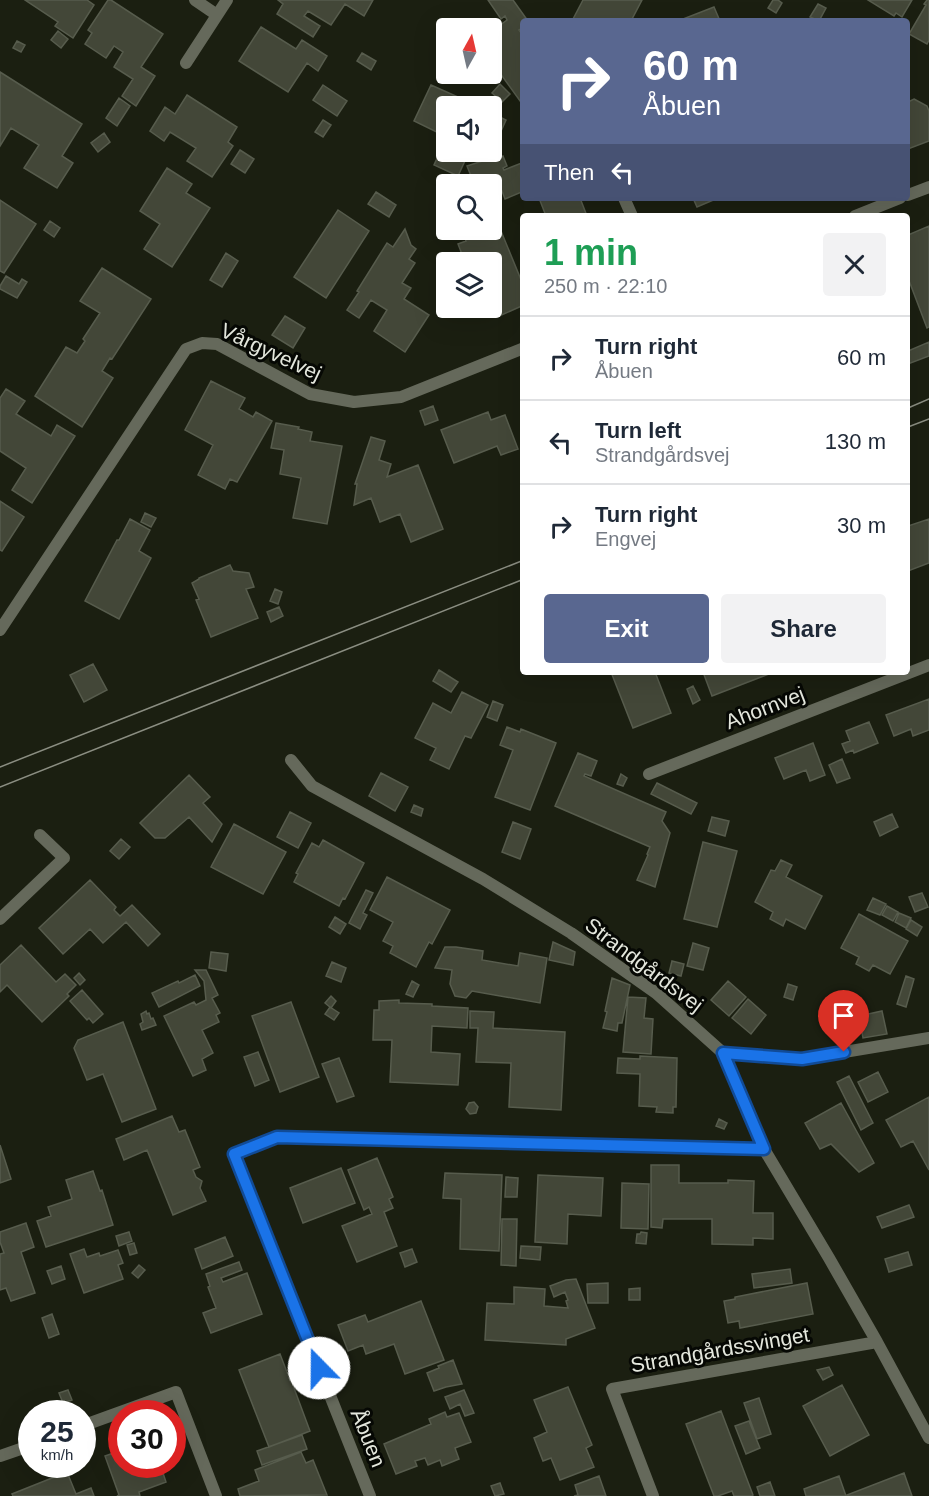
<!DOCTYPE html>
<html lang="en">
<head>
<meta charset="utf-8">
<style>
	:root { --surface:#fff; --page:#f2f2f3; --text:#1f2937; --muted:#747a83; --line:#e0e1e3; --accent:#596790 }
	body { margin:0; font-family:Helvetica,sans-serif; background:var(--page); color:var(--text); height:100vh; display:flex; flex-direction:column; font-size:22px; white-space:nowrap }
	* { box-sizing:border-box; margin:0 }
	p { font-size:20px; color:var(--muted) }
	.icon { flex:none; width:33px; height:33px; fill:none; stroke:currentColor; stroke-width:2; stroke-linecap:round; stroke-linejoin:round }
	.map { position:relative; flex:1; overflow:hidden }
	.side { position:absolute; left:520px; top:213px; width:390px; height:462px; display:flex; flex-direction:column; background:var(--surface); border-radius:6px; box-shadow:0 6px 24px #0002 }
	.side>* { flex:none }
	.banner { position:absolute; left:520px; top:18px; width:390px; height:183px; border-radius:6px; box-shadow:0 6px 24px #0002; background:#596790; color:#fff; overflow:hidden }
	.needle { width:39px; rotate:8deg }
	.fabs { position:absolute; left:436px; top:18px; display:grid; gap:12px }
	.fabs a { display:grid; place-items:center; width:66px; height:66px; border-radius:6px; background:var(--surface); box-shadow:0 6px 24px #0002; font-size:30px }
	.speed { position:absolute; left:18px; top:1400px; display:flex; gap:12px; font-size:30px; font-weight:700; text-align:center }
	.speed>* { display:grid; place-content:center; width:78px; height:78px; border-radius:50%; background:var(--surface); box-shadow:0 6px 24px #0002; line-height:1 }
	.speed small { font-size:15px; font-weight:400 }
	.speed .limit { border:9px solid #d22; background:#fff; color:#111 }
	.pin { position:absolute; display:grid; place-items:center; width:51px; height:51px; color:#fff; margin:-62px -26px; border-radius:50% 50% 50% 0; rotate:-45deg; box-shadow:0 0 6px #0007 }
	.pin .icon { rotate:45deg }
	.me { position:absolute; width:66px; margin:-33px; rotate:338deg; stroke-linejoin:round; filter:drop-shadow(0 0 4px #0008) }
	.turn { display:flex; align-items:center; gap:21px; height:126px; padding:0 24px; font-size:27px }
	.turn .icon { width:78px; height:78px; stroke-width:2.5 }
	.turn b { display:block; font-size:42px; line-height:51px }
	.then { display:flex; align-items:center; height:57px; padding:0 24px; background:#0003; gap:12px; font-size:22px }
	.round { display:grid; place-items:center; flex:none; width:63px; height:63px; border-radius:6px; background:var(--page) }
	.summary { display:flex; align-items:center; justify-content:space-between; height:102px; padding:0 24px }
	h1 { font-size:36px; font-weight:800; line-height:45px; color:#1e9e55 }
	.cta { display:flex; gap:12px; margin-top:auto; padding:12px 24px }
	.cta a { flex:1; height:69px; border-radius:6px; background:var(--accent); color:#fff; font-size:24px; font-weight:800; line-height:69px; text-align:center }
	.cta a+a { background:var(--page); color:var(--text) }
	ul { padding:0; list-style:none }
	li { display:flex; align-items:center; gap:18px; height:84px; padding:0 24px; border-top:2px solid var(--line) }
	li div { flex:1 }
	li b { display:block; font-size:22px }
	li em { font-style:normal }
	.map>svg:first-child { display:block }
</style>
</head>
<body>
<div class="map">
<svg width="929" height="1496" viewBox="0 0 929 1496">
	<rect width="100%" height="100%" fill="#1b1f11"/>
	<!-- building -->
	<path fill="#434738" stroke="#575c4d" stroke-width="1.5" d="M25,0H87L94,5L73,38L55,26L58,22Z
		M108,0H111L163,34L141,67L155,76L136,106L122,96L133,79L114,67L123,52L114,46L106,58L85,44L92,33L88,30Z
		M278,0H373L364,16L345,4L331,25L308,11L304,16L320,26L313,37L277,14L283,4Z
		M488,0H513L528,21H524V27L519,30L524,37L523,105L492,62V31L507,20L505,16L501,19Z
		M583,0H642L631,21H572Z
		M773,0H778L782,3L776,13L768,8Z
		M868,0H912L902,17L896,13L894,16Z
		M927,0H929V40L927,44L909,34L926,5L924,4Z
		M818,4L826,8L819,21L810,17Z
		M714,7L720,21H678Z
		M261,27L296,49L302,40L327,56L318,71L307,63L288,92L239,61Z
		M58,31L68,39L61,48L51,40Z
		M17,41L25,45L21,52L13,48Z
		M362,53L376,61L371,70L357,61Z
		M0,72L82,124L62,156L73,163L57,188L24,168L39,145L11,128L0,146Z
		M500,84L510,94L502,102L492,93Z
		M323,85L347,101L337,116L313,100Z
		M431,85L478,106H447V137L414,121Z
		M187,95L237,127L228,142L233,146L212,177L187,161L196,148L170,132L164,141L150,131L165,107L175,114Z
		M119,98L130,106L117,126L106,118Z
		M914,99L927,106L929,111V141L908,149V102Z
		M492,113L506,120L492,151Z
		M323,120L331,125L323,137L315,132Z
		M104,133L110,142L98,152L91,143Z
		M447,137V152H469L458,176L434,165Z
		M240,150L254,159L245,173L231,164Z
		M498,156L499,158L503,156L507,166L503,168L504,170L524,162V191L505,199L502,191L493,195L492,184H489L486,176L473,181L467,166Z
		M167,168L192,184L186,193L210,208L172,267L144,249L160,224L140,211Z
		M376,192L396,205L389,217L368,204Z
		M539,198H580L587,216H546Z
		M693,198H718L697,207Z
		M0,200L36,224L4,273L0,271Z
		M492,209L524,287V305L497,317L492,305V262H465L458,244L466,241L461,230H492Z
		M338,210L369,231L326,298L294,277Z
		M50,221L60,228L54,237L44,230Z
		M929,226V327L927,328L908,278V235Z
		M405,229L411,245L416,249L409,259L415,263L402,283L411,288L404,299L429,315L405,352L374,331L387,310L371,300L359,318L347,310L359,292L357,291L387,243L393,247Z
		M226,253L238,261L222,287L210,280Z
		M102,268L151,299L112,359L110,358L102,371L113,378L82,427L35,396L66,347L77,353L85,341L83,339L100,313L80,301Z
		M6,276L19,284L22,279L27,282L17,298L0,289V286Z
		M285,316L305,328L293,348L272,335Z
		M929,342V356L908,364V351Z
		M211,381L245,398L239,409L253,417L256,412L272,421L237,482L230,479L225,489L198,475L213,445L185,430Z
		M6,389L25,401L16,414L51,436L57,425L75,436L32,503L12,490L26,468L0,451V398Z
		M433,406L438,420L425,425L420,411Z
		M488,412L491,420L505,415L518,449L501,455L497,446L454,463L441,430Z
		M276,423L299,427L298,429L312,432L310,441L342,446L327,524L293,518L301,478L280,474L284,450L271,448Z
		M371,437L385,441L379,460L391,464L387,477L418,465L443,529L411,542L400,514L380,522L371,498L354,505L357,484H355Z
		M0,501L24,517L2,551L0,550Z
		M145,513L156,518L151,527L141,522Z
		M130,519L150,530L139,551L151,558L119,619L85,601L117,540H119Z
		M929,519V563L908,571V526Z
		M230,565L233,571L249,573L254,587L246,589L258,618L211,637L196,600L199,599L192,583L199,579V578Z
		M275,589L282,592L278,604L270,601Z
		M279,607L283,616L271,622L267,612Z
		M93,664L107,690L84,702L70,675Z
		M439,670L458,682L451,692L433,681Z
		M611,672H655L671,713L633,728Z
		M703,672H774L712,696Z
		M693,686L700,700L693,704L687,689Z
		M462,692L488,705L471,738L465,736L449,769L430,760L436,748L415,738L433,703L451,713Z
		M929,699V730L913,736L911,729L894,736L886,715Z
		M493,701L503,705L497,721L487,717Z
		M869,722L878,743L854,753L853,750L846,753L842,744L850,741L846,731Z
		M507,727L520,732L521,729L556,743L530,810L495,797L513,750L500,745Z
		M813,743L825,775L810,781L806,770L784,779L775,758Z
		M578,753L597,761L591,776L585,774L584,776L666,812L662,821L670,833L655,887L637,880L648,855L647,854L650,847L555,806Z
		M842,759L850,778L837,783L829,765Z
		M381,773L408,787L395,811L369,796Z
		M621,774L627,778L623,786L617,784Z
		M189,775L210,797L203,803L222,824L212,842L189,817L165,838H155L140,823Z
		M657,783L697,803L691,814L651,794Z
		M414,805L423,809L421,816L411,812Z
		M290,812L311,823L298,848L277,837Z
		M892,814L898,827L880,836L874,822Z
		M712,817L729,821L725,836L708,831Z
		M513,822L531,829L520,859L502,852Z
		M234,824L286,852L263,894L211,867Z
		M121,839L130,847L119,859L110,851Z
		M323,840L364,863L345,899L343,898L339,906L294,882L298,874L296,873L312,843L319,847Z
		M703,842L737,851L717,927L684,919Z
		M781,860L792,865L786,877L822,896L805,929L786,919L783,926L770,919L773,912L755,902L771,870L775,871Z
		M387,877L450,910L432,944L429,942L416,967L390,953L393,946L383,941L393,922L370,910Z
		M90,880L116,907L114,910L120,916L132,905L160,934L148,946L126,922L103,943L90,929L63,954L39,928Z
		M366,890L373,893L363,913L367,915L360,929L349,923Z
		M922,893L928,907L915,912L909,897Z
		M873,898L886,904L880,915L867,910Z
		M887,906L898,912L893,921L882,915Z
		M899,913L911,918L906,928L895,922Z
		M859,914L908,941L890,974L873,965L869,971L856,964L859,957L841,948Z
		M335,917L346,924L340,934L329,927Z
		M911,920L922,927L917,936L906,929Z
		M553,942L575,952L573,965L549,960Z
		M693,943L709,948L703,970L687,966Z
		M21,945L56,982L65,974L76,985L67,994L69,996L42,1022L7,985L0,992V965Z
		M445,947H456L483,951L482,960L518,966L520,953L547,958L540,1003L472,991L466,998L455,996L450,984L452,970L435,968Z
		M211,952L228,954L226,971L209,968Z
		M672,961L684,964L681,976L669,973Z
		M332,962L346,968L341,982L326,976Z
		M195,970H206L218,995L212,998L220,1013L216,1015L219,1022L202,1030L213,1053L202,1059L206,1070L193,1076L164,1016L194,1002L196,1005L206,1000L204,981Z
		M79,973L85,980L80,985L74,978Z
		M195,975L200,986L159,1007L152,993L178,981L179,983Z
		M906,976L914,979L906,1007L897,1004Z
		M612,978L630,985L622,1023H618L617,1031L603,1028L607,1012L605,1011Z
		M412,981L419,985L413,997L406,994Z
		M728,981L746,997L729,1016L711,1000Z
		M788,984L797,987L793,1000L784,997Z
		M82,990L103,1014L93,1023L89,1018L87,1020L70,1001Z
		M331,996L336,1001L331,1008L325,1003Z
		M628,997L646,998L644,1018L653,1019L651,1054L623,1052Z
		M748,999L766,1015L751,1034L732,1018Z
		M399,1000V1003L432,1004V1006L468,1008L467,1028L432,1026L431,1052L460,1054L458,1085L390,1082L392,1040H373L374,1010H379V1001Z
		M291,1002L319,1077L280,1092L252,1016Z
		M330,1007L339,1013L334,1020L325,1014Z
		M146,1011L147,1014L149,1013L151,1019L153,1018L156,1025L142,1030L140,1024L143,1022L141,1014Z
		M470,1011L494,1012L493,1028L565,1032L561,1110L509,1107L511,1063L476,1062L478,1028H470Z
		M882,1011L887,1034L863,1038L859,1016Z
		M123,1022L156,1109L122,1122L103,1074L87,1080L74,1048L78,1040Z
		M258,1052L269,1080L255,1086L244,1057Z
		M640,1056L677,1058L676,1107H673V1113L656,1112L657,1107L639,1106L640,1074L617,1073L618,1058L640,1059Z
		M339,1058L354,1096L337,1102L322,1064Z
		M878,1072L888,1092L868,1102L858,1082Z
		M849,1076L873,1123L861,1130L837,1082Z
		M929,1097V1170L913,1141L901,1147L886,1120Z
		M474,1102L478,1107L476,1113L470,1114L466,1109L469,1103Z
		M841,1103L874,1163L859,1172L831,1144L820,1149L805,1123Z
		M172,1116L179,1132L185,1130L200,1167L193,1170L196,1177L202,1181L200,1188L206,1201L173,1215L147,1150L124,1160L116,1139Z
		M719,1119L727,1123L724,1129L716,1126Z
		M0,1145L11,1179L0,1183Z
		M377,1158L393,1197L389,1199L393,1208L384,1212L397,1246L357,1262L342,1226L372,1214L369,1207L364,1210L348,1170Z
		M651,1165H679V1183H728V1180L754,1181L753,1213H773V1239L753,1238V1245L712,1244V1219H663L662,1228L651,1227Z
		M341,1168L355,1203L303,1223L290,1188Z
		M93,1171L100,1191L102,1190L113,1225L46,1247L37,1221L51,1216L48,1207L72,1199L66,1180Z
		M445,1173L502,1175L499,1251L460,1249L461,1199L443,1198Z
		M538,1175L603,1178L601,1216L568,1214L567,1244L535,1242Z
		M506,1177L518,1178L517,1197H505Z
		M622,1183L649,1184L648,1229L621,1228Z
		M909,1205L914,1217L882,1228L877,1217Z
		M502,1219H517L516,1266L501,1265Z
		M26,1223L34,1247L21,1252L35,1293L11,1301L6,1288L0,1290V1254L4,1253L0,1242V1232Z
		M129,1232L132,1241L119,1246L116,1236Z
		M641,1232L647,1233L646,1244L636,1243L637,1234H640Z
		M225,1237L233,1256L202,1269L195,1249Z
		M134,1243L137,1253L130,1255L127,1245Z
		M521,1246L541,1247L540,1260L520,1258Z
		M84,1249L87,1257L99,1253L100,1256L118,1250L123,1263L118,1265L123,1279L84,1293L70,1254Z
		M412,1249L417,1262L405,1267L400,1253Z
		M908,1252L912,1265L889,1272L885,1259Z
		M239,1262L242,1270L221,1278L223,1282L247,1273L262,1314L211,1333L203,1313L216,1308L208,1287L210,1286L206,1274Z
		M139,1265L145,1270L138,1278L132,1273Z
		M61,1266L65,1279L52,1284L47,1271Z
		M790,1269L792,1283L754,1288L752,1274Z
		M576,1279L595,1328L566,1339V1345L485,1340L487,1303L514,1304V1287L545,1289L544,1306L568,1308L566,1301L568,1300L565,1292L554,1297L550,1286L566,1280Z
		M608,1283V1303H588L587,1284Z
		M807,1283L813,1314L740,1328L739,1321L728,1323L724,1301L735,1299V1297Z
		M640,1288V1300H629V1289Z
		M421,1301L444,1360L405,1374L394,1344L366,1354L363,1345L348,1351L338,1325L365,1315L368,1322Z
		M52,1314L59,1334L49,1338L42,1318Z
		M280,1354L290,1380L296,1382L294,1388L310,1431L269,1447L239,1370Z
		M453,1360L462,1384L446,1387L434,1391L427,1373L439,1368L438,1366Z
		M829,1367L833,1375L823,1380L817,1370Z
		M842,1385L869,1435L830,1456L803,1406Z
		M568,1387L592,1445L586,1448L594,1467L560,1480L551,1458L543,1461L534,1438L547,1432L534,1400Z
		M68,1390L72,1400L63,1403L59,1393Z
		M464,1390L474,1413L465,1416L460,1404L450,1409L445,1397Z
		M759,1398L771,1434L757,1439L744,1403Z
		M721,1411L753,1495L752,1496H734L732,1491L718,1496H714L686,1424Z
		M445,1412L447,1417L459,1413L471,1442L455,1448L459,1459L442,1466L440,1460L428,1465L425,1458L415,1461L417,1466L396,1474L384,1444L431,1424L429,1419Z
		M749,1421L760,1448L746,1454L735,1426Z
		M302,1435L307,1449L262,1465L257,1451Z
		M122,1450V1464H160L166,1482L139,1492L140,1496H117L119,1495L105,1456Z
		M301,1452L306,1463L313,1460L327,1495L240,1496L238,1489L259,1481L255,1470Z
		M67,1472L76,1494L91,1488L94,1496H13L12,1494Z
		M904,1473L912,1496H847V1495Z
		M599,1476L606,1496H574L578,1495L575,1485Z
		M839,1476L846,1496H806L804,1489Z
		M770,1482L775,1496H760L757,1487Z
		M500,1483L504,1494L495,1496L491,1486Z"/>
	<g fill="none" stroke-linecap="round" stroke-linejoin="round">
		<!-- street -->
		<path stroke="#65695b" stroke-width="12" d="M195,0L217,15
			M186,63L227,0
			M908,195L929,187
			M624,198L632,216
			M855,216L900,198
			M0,630L186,349L202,343L217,344L310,394L354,402L401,397L524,348
			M291,760L312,786L483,879L571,933L656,993L723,1053L764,1149L829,1258L877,1342L929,1438
			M649,774L929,665
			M0,919L64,858L40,835
			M723,1053L802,1059L929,1038
			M82,1426L176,1392L216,1496
			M0,1456L32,1445
			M370,1496L234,1154L277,1137L764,1149
			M653,1496L612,1389L877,1342"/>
		<!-- tram -->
		<path stroke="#8b8e82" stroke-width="1.5" d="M908,408L929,399
			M908,427L929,419
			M0,767L524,560
			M0,787L524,579"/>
	</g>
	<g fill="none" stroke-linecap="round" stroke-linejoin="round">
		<defs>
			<path id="route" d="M319,1368L234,1154L277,1137L764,1149L723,1053L802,1059L844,1052"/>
		</defs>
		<!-- route casing -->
		<use href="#route" stroke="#114b97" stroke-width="15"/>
		<!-- route -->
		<use href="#route" stroke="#1a73e8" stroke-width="10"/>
	</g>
	<g text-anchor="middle" stroke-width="6" stroke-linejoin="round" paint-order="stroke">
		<!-- street labels -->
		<g font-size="21" fill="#e4e7dd" stroke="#060804">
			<text transform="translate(271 352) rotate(25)" y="7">Vårgyvelvej</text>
			<text transform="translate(765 708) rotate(-21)" y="7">Ahornvej</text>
			<text transform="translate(644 965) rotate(37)" y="7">Strandgårdsvej</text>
			<text transform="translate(720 1350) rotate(-10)" y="7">Strandgårdssvinget</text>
			<text transform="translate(368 1438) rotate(68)" y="7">Åbuen</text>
		</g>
	</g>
</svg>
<div class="fabs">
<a><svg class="needle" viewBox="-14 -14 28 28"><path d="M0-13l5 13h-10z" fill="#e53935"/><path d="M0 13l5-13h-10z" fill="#747a83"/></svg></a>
<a><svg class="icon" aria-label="sound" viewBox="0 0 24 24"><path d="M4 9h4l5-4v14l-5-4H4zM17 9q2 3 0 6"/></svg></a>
<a><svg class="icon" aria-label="search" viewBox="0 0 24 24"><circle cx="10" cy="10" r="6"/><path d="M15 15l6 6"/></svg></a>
<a><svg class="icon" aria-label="layers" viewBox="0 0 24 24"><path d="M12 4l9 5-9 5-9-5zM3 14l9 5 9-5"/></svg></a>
</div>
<div class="speed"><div>25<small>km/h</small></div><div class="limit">30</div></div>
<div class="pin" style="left:844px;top:1052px;background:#d93025"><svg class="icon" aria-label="arrive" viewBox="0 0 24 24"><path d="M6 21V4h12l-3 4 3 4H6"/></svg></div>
<svg class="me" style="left:319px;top:1368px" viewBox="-20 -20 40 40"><circle r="19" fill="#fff"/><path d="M0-13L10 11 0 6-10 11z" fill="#1a73e8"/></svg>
<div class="banner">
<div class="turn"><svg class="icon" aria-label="right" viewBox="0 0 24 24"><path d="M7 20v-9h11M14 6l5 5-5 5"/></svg><div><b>60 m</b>Åbuen</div></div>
<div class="then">Then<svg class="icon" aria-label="left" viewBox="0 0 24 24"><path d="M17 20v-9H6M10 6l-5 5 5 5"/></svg></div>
</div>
<section class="side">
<div class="summary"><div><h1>1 min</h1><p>250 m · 22:10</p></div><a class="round"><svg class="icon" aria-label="close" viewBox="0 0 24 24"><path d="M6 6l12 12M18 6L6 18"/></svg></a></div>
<ul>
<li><svg class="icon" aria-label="right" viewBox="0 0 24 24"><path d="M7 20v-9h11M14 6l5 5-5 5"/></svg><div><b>Turn right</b><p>Åbuen</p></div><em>60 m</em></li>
<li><svg class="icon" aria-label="left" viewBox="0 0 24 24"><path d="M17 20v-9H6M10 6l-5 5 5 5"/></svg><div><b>Turn left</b><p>Strandgårdsvej</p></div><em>130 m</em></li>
<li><svg class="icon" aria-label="right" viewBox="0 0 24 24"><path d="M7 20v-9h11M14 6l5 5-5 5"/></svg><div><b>Turn right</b><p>Engvej</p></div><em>30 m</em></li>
</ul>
<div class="cta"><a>Exit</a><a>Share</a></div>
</section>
</div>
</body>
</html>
